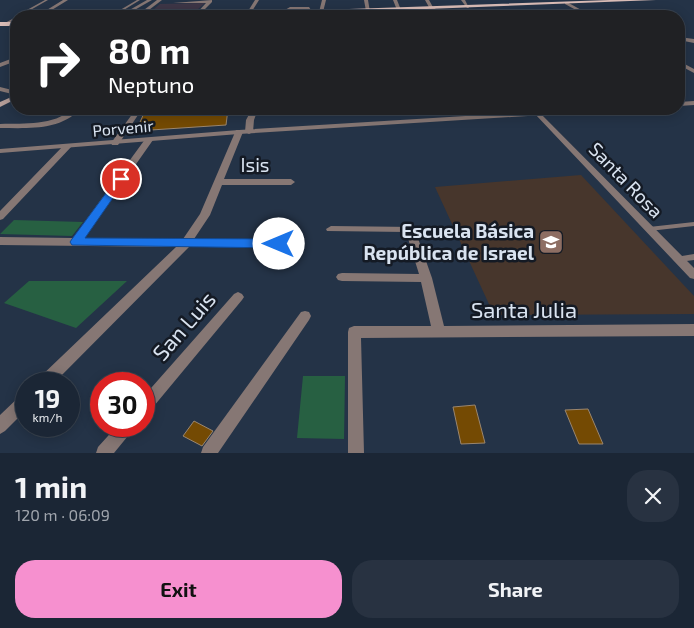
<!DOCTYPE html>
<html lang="en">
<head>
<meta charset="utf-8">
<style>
	:root { --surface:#1b2635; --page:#283241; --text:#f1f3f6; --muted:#a0a5ad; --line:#394350; --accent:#f690cf }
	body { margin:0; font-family:"Exo 2",sans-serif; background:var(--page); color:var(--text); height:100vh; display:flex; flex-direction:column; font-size:19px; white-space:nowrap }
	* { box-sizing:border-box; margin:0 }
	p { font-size:16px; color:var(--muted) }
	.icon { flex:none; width:28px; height:28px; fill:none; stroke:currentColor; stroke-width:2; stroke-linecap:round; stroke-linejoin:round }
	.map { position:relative; height:453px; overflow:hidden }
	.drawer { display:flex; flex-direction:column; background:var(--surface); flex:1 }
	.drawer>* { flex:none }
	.banner { position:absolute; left:10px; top:10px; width:675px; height:105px; border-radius:20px; box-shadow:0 2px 12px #0003,0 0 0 1px var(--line); background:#202124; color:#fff; overflow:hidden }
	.speed { position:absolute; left:15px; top:372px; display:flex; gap:10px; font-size:25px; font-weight:700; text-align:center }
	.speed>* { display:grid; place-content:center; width:65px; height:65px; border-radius:50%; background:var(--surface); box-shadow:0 2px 12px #0003,0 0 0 1px var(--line); line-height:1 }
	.speed small { font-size:12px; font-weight:400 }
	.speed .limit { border:8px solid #d22; background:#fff; color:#111 }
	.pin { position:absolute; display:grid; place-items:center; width:42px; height:42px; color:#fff; margin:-21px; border:2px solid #fff; border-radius:50%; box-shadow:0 1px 5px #0007 }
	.me { position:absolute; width:55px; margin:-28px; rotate:270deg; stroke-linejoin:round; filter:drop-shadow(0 0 4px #0008) }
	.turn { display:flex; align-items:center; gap:18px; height:105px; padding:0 15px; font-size:22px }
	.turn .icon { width:65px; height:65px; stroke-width:2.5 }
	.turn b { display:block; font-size:35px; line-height:42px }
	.round { display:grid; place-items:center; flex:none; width:52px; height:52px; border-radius:20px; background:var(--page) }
	.overview { display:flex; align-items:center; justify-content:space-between; height:85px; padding:0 15px }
	h1 { font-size:30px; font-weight:700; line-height:38px }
	.primary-button { display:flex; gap:10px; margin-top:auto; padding:10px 15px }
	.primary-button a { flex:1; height:58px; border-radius:20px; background:var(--accent); color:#111; font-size:20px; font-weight:700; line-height:58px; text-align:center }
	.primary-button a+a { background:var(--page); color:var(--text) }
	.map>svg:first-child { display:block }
</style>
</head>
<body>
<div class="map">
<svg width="694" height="453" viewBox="0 0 694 453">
	<rect width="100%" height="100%" fill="#243347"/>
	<!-- commercial -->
	<path fill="#3d3647" d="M205,3L190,16H146L160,4Z"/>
	<!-- education -->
	<path fill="#47362c" d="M475,9L484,16H450L444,10Z
		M581,175L694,296V314L494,315L435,187Z"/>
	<!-- green -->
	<path fill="#276042" d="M14,220L83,222L72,236L0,234Z
		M29,281H127L76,328L4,303Z
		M303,376H345L344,439L297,438Z"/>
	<!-- building -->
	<path fill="#744a03" stroke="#9a866f" d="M187,109H228L226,125L136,131L145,111Z
		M475,405L485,443L461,444L453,407Z
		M588,409L603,444H579L565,410Z
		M194,421L213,431L202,446L183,436Z"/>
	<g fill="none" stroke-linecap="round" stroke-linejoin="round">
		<!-- service -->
		<path fill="#867774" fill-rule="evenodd" d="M45,0H48L20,16H16Z
			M137,0H140L114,16H110Z
			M290,7H309L313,13L310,14L307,9H291L282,15H280V13Z
			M335,11L337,12L334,16H332Z
			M16,17V19L6,25L3,24Z
			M694,222V226L649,231L646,229L649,227Z
			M694,254V260L679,262L676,261L675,259L676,257Z"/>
		<!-- minor -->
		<path fill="#867774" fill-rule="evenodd" d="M63,0H68L42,16H37Z
			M147,0H152L124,16H119Z
			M157,0H162L141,16H136Z
			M212,0V2L198,16H194L206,3H173Z
			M255,0H259L249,16H245Z
			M322,0H326L323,12L321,13L319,12Z
			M364,0H368L370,12L366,11Z
			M393,0H397L401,10H397Z
			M425,0H429L434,9H430Z
			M461,0H465L469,8H467Z
			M565,2H567L592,16H587L565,4Z
			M679,37L694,39V43L679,40Z
			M16,57V61L0,67V63Z
			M679,61L694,69V73L679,65Z
			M0,87L16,91V95L0,91Z
			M73,109H80C60,131 27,128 0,128V124C26,123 52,126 73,109Z
			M136,109H142L118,145H112L111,143Z
			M252,109H258L254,120L253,132L249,134L245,132L246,120Z
			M535,112H539L694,268V279L690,278L535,114Z
			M236,130H242L243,132L224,179H291L295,182L291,185H222L210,215L194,239L279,240L283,241L284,244L283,247H189L53,384H36L38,379L176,247L0,245V237L73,238L146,138H149L153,140L84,238L183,239L200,214Z
			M65,144H68L72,146L3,219L0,220V211Z
			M331,226L414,227L432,278L444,326L694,324V336L361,338L364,453H348V332L349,328L354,326H431L421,282L342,281L338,280L336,277L338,274L342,273L419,274L406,232L327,231L326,229Z
			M238,292L242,294L244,297L242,300L149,412L144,414V396L234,294Z
			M305,311L309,312L311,316L309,320L218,453H201L203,447L301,312Z
			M26,393V410L5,431L0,434V415L21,395Z
			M117,426H135L132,431L114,453H96L98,447Z"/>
		<!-- tertiary -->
		<path fill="#867774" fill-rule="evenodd" d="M430,7H434L442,16H438Z
			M694,101V105L679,106V102Z
			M578,109H610L607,111L239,134L0,153V149L239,130Z"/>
		<!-- secondary -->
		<path fill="#b59e99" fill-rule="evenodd" d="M16,95V99L0,107V102Z"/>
		<!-- primary -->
		<path fill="#d9bcb6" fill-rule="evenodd" d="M610,0H656L246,16H204L207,14Z
			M0,22H16V26H0Z"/>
	</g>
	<!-- route -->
	<path fill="#1a73e8" stroke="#114b97" d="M121,176L126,179L85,238L279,239L285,244L279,248L72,245L70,242L72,239L118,177Z"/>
	<!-- icons -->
	<defs>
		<symbol id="school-square" viewBox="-11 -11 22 22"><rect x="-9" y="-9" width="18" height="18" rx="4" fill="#8d6e63" stroke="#141a24"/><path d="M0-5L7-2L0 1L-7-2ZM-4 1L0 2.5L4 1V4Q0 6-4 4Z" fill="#fff"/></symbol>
	</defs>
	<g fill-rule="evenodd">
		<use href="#school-square" x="537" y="228" width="28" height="28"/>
	</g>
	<g text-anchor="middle" stroke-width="5" stroke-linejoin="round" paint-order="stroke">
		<!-- far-street labels -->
		<g font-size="16" fill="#d9e3f0" stroke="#141a24">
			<text transform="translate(123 128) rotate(-5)" y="6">Porvenir</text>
		</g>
		<!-- street labels -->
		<g font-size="19" fill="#d9e3f0" stroke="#141a24">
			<text x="255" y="172">Isis</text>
			<text transform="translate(626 180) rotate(46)" y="7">Santa Rosa</text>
		</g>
		<!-- poi labels -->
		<g font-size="19" font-weight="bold" fill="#d9e3f0" stroke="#141a24" text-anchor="end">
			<text x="534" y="238">Escuela Básica<tspan x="534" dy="22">República de Israel</tspan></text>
		</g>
		<!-- near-street labels -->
		<g font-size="22" fill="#d9e3f0" stroke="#141a24">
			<text x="524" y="318">Santa Julia</text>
			<text transform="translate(184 326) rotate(-49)" y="8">San Luis</text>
		</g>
	</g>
</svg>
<div class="speed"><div>19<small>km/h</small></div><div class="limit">30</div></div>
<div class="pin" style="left:121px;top:179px;background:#d93025"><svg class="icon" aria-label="arrive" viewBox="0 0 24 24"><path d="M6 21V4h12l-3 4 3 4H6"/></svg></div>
<svg class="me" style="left:279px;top:244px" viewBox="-20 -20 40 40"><circle r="19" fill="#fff"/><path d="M0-13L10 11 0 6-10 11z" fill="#1a73e8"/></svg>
<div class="banner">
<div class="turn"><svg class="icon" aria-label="right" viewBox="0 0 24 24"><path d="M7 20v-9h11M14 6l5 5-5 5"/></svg><div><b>80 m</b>Neptuno</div></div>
</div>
</div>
<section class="drawer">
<div class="overview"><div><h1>1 min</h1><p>120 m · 06:09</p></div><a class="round"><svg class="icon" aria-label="close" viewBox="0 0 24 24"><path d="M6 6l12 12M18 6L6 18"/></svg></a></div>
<div class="primary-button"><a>Exit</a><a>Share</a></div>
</section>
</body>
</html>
